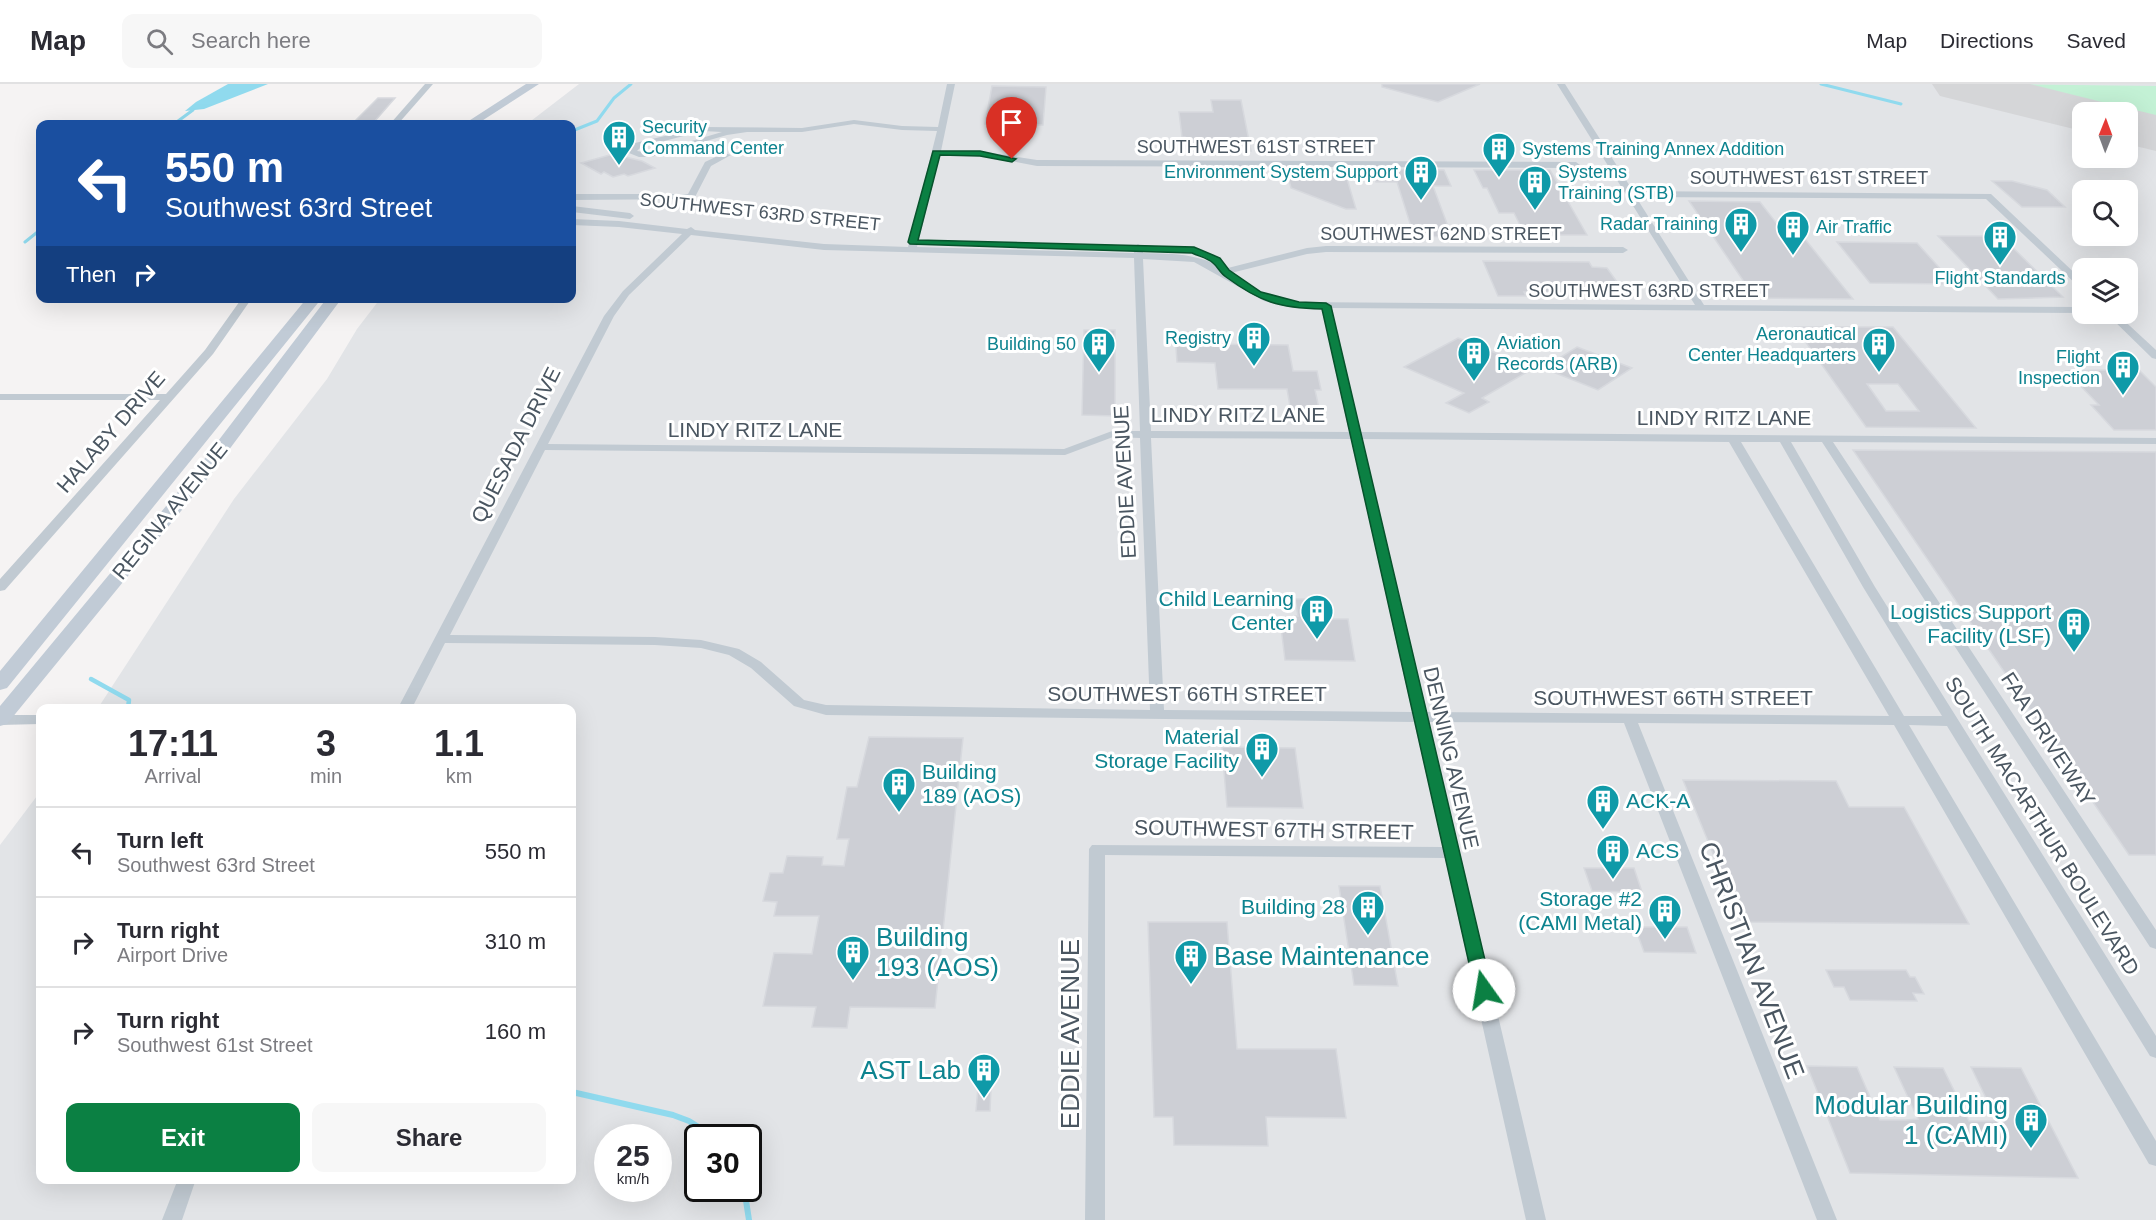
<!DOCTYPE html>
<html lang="en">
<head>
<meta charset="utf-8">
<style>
	:root { --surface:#fff; --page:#f7f7f7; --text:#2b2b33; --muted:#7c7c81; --line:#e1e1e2; --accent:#0b8043 }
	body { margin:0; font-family:Helvetica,sans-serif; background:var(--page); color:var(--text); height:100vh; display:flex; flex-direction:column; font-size:22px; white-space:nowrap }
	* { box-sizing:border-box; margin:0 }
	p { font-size:20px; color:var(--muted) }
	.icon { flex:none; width:33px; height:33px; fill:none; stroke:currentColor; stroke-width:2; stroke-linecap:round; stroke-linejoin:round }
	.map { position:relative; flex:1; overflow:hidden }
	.side { position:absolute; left:36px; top:620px; width:540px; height:480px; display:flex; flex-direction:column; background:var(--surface); border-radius:12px; box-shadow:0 6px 24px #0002 }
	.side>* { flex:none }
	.banner { position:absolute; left:36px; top:36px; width:540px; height:183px; border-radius:12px; box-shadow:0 6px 24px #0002; background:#1a4fa0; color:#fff; overflow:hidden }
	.needle { width:39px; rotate:1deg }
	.buttons { position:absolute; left:2072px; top:18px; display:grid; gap:12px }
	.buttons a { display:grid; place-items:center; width:66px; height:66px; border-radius:12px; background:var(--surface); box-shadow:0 6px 24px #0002; font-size:30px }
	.speed { position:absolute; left:594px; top:1040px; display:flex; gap:12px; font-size:30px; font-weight:700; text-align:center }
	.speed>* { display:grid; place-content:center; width:78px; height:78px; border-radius:50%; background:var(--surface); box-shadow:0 6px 24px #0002; line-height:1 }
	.speed small { font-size:15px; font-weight:400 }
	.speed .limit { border:3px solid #111; border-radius:9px; background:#fff; color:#111 }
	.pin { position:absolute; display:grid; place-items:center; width:51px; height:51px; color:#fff; margin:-62px -26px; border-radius:50% 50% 50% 0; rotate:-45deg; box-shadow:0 0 6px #0007 }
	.pin .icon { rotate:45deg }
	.me { position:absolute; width:66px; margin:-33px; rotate:347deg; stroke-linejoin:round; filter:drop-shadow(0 0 4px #0008) }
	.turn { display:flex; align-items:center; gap:21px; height:126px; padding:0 30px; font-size:27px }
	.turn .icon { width:78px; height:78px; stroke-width:2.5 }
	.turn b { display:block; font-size:42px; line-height:51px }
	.then { display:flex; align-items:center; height:57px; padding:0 30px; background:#0003; gap:12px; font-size:22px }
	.eta { display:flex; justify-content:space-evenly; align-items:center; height:102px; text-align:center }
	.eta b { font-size:36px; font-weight:700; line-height:42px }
	.button { display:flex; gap:12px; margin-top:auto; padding:12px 30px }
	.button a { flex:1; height:69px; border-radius:12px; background:var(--accent); color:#fff; font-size:24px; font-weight:700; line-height:69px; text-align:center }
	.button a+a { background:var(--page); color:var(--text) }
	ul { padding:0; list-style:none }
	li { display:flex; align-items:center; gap:18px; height:90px; padding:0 30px; border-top:2px solid var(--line) }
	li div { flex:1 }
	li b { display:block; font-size:22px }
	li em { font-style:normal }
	header { display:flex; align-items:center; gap:36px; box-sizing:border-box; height:84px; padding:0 30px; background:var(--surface); border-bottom:2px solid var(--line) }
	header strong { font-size:28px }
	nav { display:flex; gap:33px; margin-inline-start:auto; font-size:21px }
	.search { width:420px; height:54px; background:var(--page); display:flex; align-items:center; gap:15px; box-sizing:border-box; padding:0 21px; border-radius:12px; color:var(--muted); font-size:22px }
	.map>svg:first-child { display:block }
</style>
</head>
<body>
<header>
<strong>Map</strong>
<div class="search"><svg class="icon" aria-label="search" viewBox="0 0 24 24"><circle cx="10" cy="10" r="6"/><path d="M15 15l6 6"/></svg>Search here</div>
<nav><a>Map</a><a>Directions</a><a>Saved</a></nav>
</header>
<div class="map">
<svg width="2156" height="1136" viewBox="0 0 2156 1136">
	<rect width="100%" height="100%" fill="#f5f3f3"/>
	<!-- airport -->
	<path fill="#e2e4e7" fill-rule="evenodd" d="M579,0H2156V1136H0V761L40,708V1095H572V624H98L234,415L327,295L357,245L380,215L572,214V40H527ZM2082,28H2127V74H2082ZM2082,106H2127V152H2082ZM2082,184H2127V230H2082ZM608,1053H658V1104H608ZM698,1053H748V1104H698Z"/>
	<!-- green -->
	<path fill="#c3f1d5" d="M1999,0L2156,2V39L2127,32V28H2115Z"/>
	<!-- water -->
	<path fill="#90daee" d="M228,0H268L204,25L185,27L196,18Z"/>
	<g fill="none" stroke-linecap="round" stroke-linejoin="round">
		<!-- stream-far2 -->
		<path stroke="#90daee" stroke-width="3" d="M1821,0L1901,20
			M174,40L193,26
			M572,47L597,37L614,14L631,0
			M25,158L40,146"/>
		<!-- stream-far1 -->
		<path stroke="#90daee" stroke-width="4.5" d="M91,595L129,616L128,624"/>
		<!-- stream -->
		<path stroke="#90daee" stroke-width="6" d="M572,1008L673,1031L689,1037L714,1053
			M741,1104L745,1110L749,1136"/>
		<!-- runway -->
		<path fill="#d5d6d8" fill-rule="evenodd" d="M1932,0H2030L2102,18L2110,28H2082V47L1940,12Z
			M2127,24L2156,31V67L2127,60V28H2110Z"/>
	</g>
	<!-- building -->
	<path fill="#cdcfd5" stroke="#d7d9de" stroke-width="1.5" fill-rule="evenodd" d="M1382,0H1480L1438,18L1382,3Z
		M992,2L1046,3L1043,41L985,40Z
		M378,14H395L374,38H354Z
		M1211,16H1241L1251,67H1186L1185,53H1182L1179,28H1213Z
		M613,70L642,77L655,84L628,92L624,90L613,93L604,88L601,90L581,79Z
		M1371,85L1444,86L1451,102H1433L1452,153L1414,152L1397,98H1376Z
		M1290,86L1345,88L1356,125H1346L1291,104L1287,88Z
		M1474,86H1550L1587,151H1525L1514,129H1499L1487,104H1483Z
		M1992,97H2012L2047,106L2065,123H2022Z
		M1689,117L1760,118L1785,150H1801L1853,215L1755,214Z
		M1938,152H2001L2063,213L1998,215Z
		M1837,158L1917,159L1954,200L1870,199Z
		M1483,177L1589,178L1592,183L1607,184L1625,209L1524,208L1526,212H1498Z
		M1795,243H1893L1976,344L1866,343ZM1867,300H1898L1919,327H1886Z
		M1084,246H1115V332L1082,331Z
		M1175,248H1189L1190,260L1288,261L1293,287H1317L1321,306H1315L1322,338H1298L1296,328H1291L1287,305H1218L1215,279L1177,278Z
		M1458,254L1534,284L1482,314L1489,318L1469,329L1446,319L1464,309L1404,283Z
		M1577,263L1632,284L1598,306L1543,284Z
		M2107,286H2139L2156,303V346H2114L2091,321H2099L2066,287Z
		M1853,366L2156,368V771H2129Z
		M1295,515H1324L1327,532H1331L1332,535H1348L1355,577L1285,576L1280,535H1296L1295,532H1298Z
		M869,653L963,654L935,924L850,923L847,944L812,943L816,923L763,922L774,869L812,870L819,832H774L777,818L763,817L770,789H783L787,772L823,773L822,781L844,782L849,755H837L847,703H857Z
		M1222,663L1295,664L1303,724L1227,723Z
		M1683,696L1836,697L1849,723H1904L1969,840L1741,838Z
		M1584,784H1634L1642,808L1592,807Z
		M1339,802H1380L1398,902L1354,901Z
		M1148,838H1227L1237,965H1336L1346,1034L1266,1033L1268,1062L1174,1061L1173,1033H1154Z
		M1635,843H1687L1696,869L1644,868Z
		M1826,886H1906L1910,893H1915L1924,910L1913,909L1917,917L1850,916L1844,903H1834Z
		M1807,982L1857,983L1880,1036H1906L1918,1035L1894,983L1943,984L1969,1037H1997L1971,983L2021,984L2078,1094L1850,1089Z
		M978,1003H991L990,1027H976Z"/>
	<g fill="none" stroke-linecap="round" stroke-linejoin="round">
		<!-- minor-tunnel -->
		<path stroke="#caccce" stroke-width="8" stroke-dasharray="8 4.5" stroke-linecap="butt" d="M713,65L722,69"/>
		<!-- minor -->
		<path fill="#c1cad2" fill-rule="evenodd" d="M425,0H433L398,40H390Z
			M947,0H955L941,67H980L1037,76L1576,78L1580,81L1576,84L1037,82L980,71H940L917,163L1134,169L1133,163L1138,160L1143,163V169C1173,170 1198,169 1224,185L1307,164L1326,162L1623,163L1628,166L1623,169L1326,168L1307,170L1231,189L1266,211L1294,218L1695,221L1557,0H1565L1633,107L1991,110L2082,196V204L2079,203L1986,115L1636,113L1704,221L2082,223V229L1331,224L1361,348L2156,354V360L1833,358L2156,846V865L2150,863L1822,358H1791L1875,503L2156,952V974L2150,972L1947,642L1909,641L2156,1057V1082L2149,1080L1894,641L1638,639L1837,1136H1817L1624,639L1429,638L1546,1136H1526L1445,774L1105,771V1136H1085L1089,765L1092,761L1443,763L1414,638L826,631L794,622L751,584L729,571L701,564L655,561L445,559L412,624H398L604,232L623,207L682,150L619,143L572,141V135L619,137L687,145L691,143L695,146L824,160L908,163L937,47L902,46L854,40L802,48H747L727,51L651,73H639L629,69V65L635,59L703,43L802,44L854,36L902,42L938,43ZM703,47L722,48L651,69L637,67L641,63ZM691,151L824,166L1134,174L1140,347H1112L1064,365L548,360L614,232L629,211ZM1143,175L1194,178L1264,217L1289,223L1322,224L1349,348L1151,347ZM1113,353L1140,354L1150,626L826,621L804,616L761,578L739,565L701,556L655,553L450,551L545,366L1065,371ZM1151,354L1351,355L1412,628L1164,626ZM1362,355L1729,358L1889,632L1426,628ZM1741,358H1780L1863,503L1942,632H1904Z
			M724,69L731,71L711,82L694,115L572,116V110H688L705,78Z
			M572,122L630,129L634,132L630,135L572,128Z
			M242,214H252L213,270L5,506L0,507V495L160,316H0V310H166L205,266Z
			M2107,230H2117L2156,266V275L2152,274Z
			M0,631H40V640L0,641Z
			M178,1095H196L182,1136H162Z"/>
		<!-- secondary -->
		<path fill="#c1cbd6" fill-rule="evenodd" d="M526,0H539L477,40H464Z
			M307,214H322L7,604L0,606V587Z
			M327,214H342L208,394L7,640L0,642V622L196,386Z"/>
	</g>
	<!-- route -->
	<path fill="#0b8043" stroke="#07532c" stroke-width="1.5" d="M933,67H980L1016,75L1012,78L980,72L940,71L918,156L1194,163L1220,174L1229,186L1261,208L1299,218L1326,219L1331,222L1492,906L1490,911L1484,913L1477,911L1475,906L1322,225C1279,224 1260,218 1226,193C1220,189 1218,183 1213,179C1208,174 1198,172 1192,169L910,160L908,158Z"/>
	<!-- icons -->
	<defs>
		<symbol id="building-pin" viewBox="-11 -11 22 30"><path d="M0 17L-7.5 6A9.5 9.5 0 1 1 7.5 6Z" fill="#0f9aa8" stroke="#fff"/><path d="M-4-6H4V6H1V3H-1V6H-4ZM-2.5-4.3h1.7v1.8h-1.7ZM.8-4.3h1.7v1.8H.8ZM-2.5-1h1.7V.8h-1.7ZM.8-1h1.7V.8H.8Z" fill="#fff"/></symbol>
	</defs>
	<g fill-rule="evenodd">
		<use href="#building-pin" x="600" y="34" width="38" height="52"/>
		<use href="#building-pin" x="1480" y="46" width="38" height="52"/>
		<use href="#building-pin" x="1402" y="69" width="38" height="52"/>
		<use href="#building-pin" x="1516" y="79" width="38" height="52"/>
		<use href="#building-pin" x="1722" y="121" width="38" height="52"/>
		<use href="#building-pin" x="1774" y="124" width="38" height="52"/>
		<use href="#building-pin" x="1981" y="134" width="38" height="52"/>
		<use href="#building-pin" x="1235" y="235" width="38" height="52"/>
		<use href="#building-pin" x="1080" y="241" width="38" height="52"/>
		<use href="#building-pin" x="1860" y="241" width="38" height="52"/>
		<use href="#building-pin" x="1455" y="250" width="38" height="52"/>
		<use href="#building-pin" x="2104" y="264" width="38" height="52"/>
		<use href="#building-pin" x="1298" y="508" width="38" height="52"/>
		<use href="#building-pin" x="2055" y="521" width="38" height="52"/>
		<use href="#building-pin" x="1243" y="646" width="38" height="52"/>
		<use href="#building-pin" x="880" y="681" width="38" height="52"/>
		<use href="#building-pin" x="1584" y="698" width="38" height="52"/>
		<use href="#building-pin" x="1594" y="748" width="38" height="52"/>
		<use href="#building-pin" x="1349" y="804" width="38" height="52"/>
		<use href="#building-pin" x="1646" y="808" width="38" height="52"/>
		<use href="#building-pin" x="834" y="849" width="38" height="52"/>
		<use href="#building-pin" x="1172" y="853" width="38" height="52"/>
		<use href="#building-pin" x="965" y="967" width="38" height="52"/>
		<use href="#building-pin" x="2012" y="1017" width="38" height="52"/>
	</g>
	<g text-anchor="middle" stroke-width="6" stroke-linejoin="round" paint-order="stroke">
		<!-- far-culture labels -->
		<g font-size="18" fill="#0d838f" stroke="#fff" text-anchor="end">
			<text x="642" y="49" text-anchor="start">Security<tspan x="642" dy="21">Command Center</tspan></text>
			<text x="1522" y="71" text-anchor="start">Systems Training Annex Addition</text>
			<text x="1398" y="94">Environment System Support</text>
			<text x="1558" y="94" text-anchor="start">Systems<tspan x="1558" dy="21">Training (STB)</tspan></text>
			<text x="1718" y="146">Radar Training</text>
			<text x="1816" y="149" text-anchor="start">Air Traffic</text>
			<text x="2000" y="200" text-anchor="middle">Flight Standards</text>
			<text x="1856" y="256">Aeronautical<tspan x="1856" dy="21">Center Headquarters</tspan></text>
			<text x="1231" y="260">Registry</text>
			<text x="1497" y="265" text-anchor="start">Aviation<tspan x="1497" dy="21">Records (ARB)</tspan></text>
			<text x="1076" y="266">Building 50</text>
			<text x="2100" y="279">Flight<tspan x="2100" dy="21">Inspection</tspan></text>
		</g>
		<!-- far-street labels -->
		<g font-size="18" fill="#4a5661" stroke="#fff">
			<text x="1256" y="69">SOUTHWEST 61ST STREET</text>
			<text x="1809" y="100">SOUTHWEST 61ST STREET</text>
			<text transform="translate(760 128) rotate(6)" y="6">SOUTHWEST 63RD STREET</text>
			<text x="1441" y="156">SOUTHWEST 62ND STREET</text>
			<text x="1649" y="213">SOUTHWEST 63RD STREET</text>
		</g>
		<!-- street labels -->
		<g font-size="21" fill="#4a5661" stroke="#fff">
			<text x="1238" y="338">LINDY RITZ LANE</text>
			<text x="1724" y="341">LINDY RITZ LANE</text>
			<text x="755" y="353">LINDY RITZ LANE</text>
			<text transform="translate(111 348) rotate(-49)" y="7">HALABY DRIVE</text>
			<text transform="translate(516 361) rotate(-63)" y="7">QUESADA DRIVE</text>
			<text transform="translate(1125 398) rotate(-93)" y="7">EDDIE AVENUE</text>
			<text transform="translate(170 427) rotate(-51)" y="7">REGINA AVENUE</text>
			<text x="1187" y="617">SOUTHWEST 66TH STREET</text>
			<text x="1673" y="621">SOUTHWEST 66TH STREET</text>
			<text transform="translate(2048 655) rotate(57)" y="7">FAA DRIVEWAY</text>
			<text transform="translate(1451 674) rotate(77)" y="7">DENNING AVENUE</text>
			<text transform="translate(2042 742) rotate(58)" y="7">SOUTH MACARTHUR BOULEVARD</text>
			<text transform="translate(1274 746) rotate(1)" y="7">SOUTHWEST 67TH STREET</text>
		</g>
		<!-- culture labels -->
		<g font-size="21" fill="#0d838f" stroke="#fff" text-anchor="end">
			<text x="1294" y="522">Child Learning<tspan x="1294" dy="24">Center</tspan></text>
			<text x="2051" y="535">Logistics Support<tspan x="2051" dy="24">Facility (LSF)</tspan></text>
			<text x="1239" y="660">Material<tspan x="1239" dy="24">Storage Facility</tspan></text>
			<text x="922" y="695" text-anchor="start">Building<tspan x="922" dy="24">189 (AOS)</tspan></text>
			<text x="1626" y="724" text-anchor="start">ACK-A</text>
			<text x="1636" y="774" text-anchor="start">ACS</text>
			<text x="1642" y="822">Storage #2<tspan x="1642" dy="24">(CAMI Metal)</tspan></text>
			<text x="1345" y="830">Building 28</text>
		</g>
		<!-- near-culture labels -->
		<g font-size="26" fill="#0d838f" stroke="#fff" text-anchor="start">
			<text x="876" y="862">Building<tspan x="876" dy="30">193 (AOS)</tspan></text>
			<text x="1214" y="881">Base Maintenance</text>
			<text x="961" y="995" text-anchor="end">AST Lab</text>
			<text x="2008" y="1030" text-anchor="end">Modular Building<tspan x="2008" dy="30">1 (CAMI)</tspan></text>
		</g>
		<!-- near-street labels -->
		<g font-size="26" fill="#4a5661" stroke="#fff">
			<text transform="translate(1752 876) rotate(69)" y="9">CHRISTIAN AVENUE</text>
			<text transform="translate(1070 950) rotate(-90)" y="9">EDDIE AVENUE</text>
		</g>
	</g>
</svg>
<div class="buttons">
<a><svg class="needle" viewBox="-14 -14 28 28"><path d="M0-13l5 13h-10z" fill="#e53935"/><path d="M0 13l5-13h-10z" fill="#7c7c81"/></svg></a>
<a><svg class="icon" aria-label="search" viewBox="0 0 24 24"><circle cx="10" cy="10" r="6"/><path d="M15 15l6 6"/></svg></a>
<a><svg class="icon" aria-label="layers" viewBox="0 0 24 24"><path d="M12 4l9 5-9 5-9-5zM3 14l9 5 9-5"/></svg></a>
</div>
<div class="speed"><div>25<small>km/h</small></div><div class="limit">30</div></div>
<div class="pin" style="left:1012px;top:75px;background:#d93025"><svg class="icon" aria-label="arrive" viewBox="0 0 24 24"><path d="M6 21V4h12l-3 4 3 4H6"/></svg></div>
<svg class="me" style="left:1484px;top:906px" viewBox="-20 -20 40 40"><circle r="19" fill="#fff"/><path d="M0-13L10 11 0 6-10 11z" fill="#0b8043"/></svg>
<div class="banner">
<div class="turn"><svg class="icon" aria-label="left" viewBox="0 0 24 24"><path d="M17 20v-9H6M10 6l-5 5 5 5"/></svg><div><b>550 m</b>Southwest 63rd Street</div></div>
<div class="then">Then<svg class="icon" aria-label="right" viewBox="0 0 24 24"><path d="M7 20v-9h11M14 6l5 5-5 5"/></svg></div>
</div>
<section class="side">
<div class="eta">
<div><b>17:11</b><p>Arrival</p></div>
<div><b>3</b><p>min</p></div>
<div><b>1.1</b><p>km</p></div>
</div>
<ul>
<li><svg class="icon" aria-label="left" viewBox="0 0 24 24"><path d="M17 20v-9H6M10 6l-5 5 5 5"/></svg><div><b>Turn left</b><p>Southwest 63rd Street</p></div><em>550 m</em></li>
<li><svg class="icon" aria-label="right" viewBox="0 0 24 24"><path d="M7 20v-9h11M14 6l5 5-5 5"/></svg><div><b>Turn right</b><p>Airport Drive</p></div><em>310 m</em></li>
<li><svg class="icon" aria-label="right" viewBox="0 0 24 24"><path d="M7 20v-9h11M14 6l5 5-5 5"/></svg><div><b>Turn right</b><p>Southwest 61st Street</p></div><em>160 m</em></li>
</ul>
<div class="button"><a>Exit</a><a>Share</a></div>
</section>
</div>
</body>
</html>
